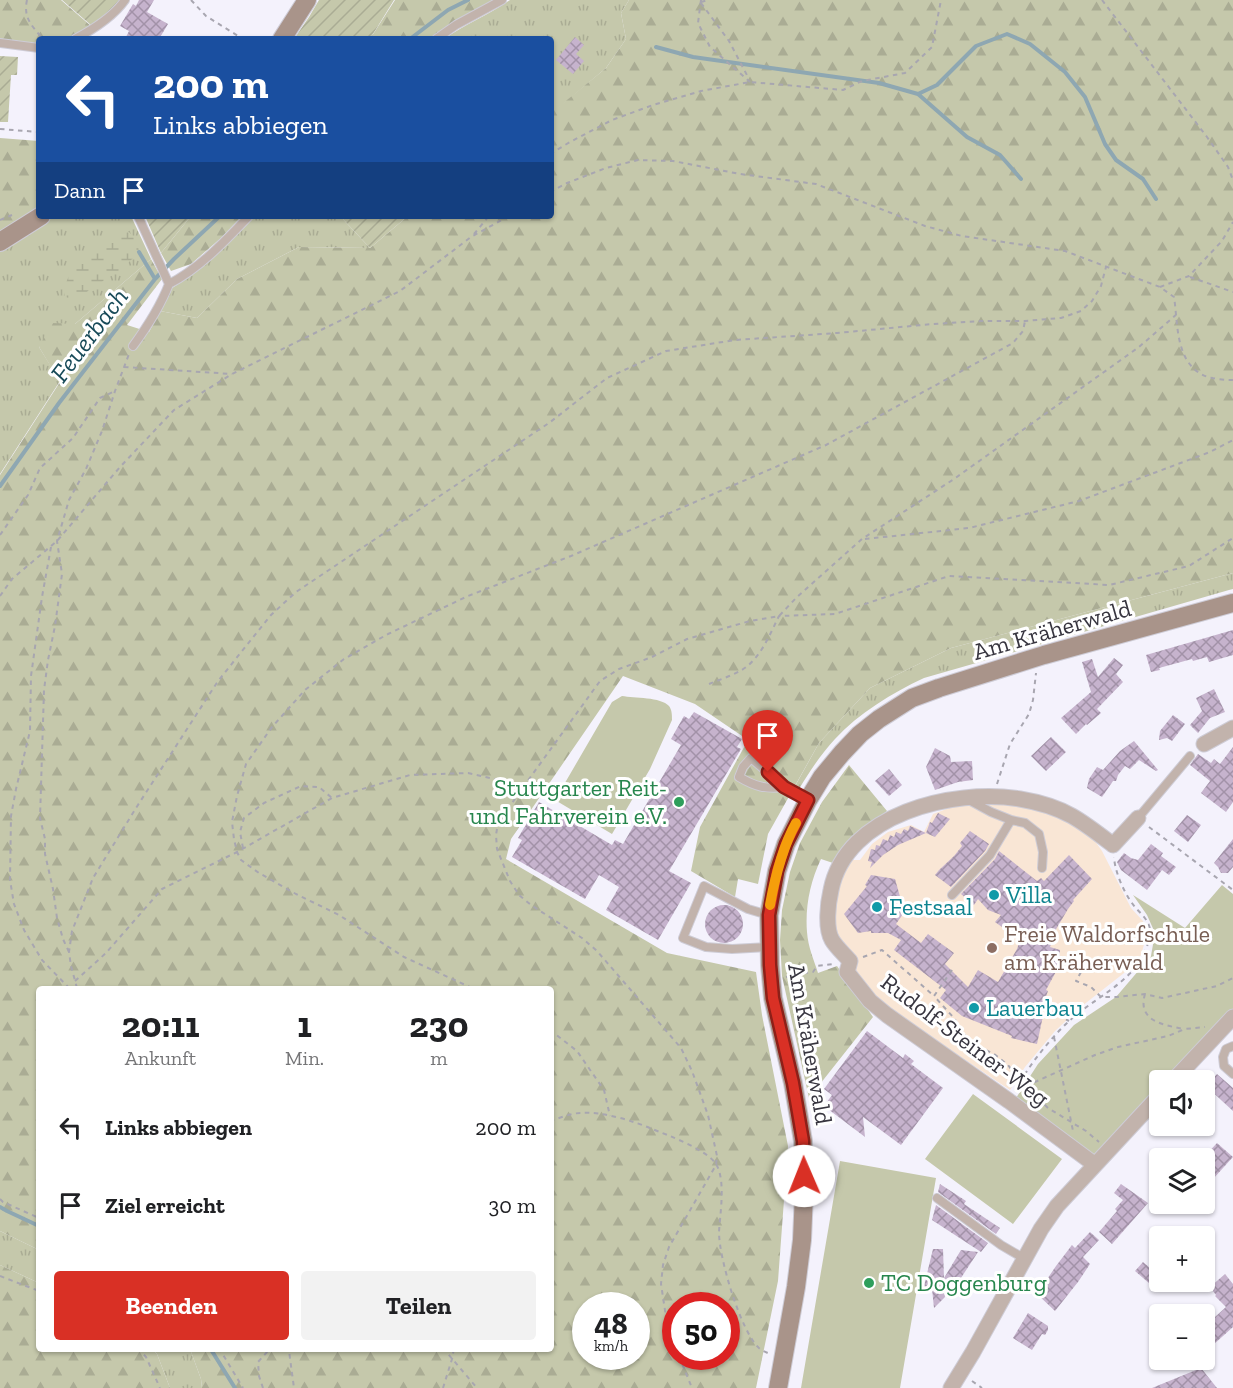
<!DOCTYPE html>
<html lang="de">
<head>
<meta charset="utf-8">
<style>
	:root { --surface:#fff; --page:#f2f2f2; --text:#202124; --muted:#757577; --accent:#d93025 }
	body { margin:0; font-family:"Zilla Slab",serif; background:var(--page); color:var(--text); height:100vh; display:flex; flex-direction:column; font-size:22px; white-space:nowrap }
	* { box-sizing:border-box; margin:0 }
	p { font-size:20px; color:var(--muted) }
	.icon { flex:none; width:33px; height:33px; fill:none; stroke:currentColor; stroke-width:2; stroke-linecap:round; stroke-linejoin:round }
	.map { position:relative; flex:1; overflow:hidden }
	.details { position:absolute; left:36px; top:986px; width:518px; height:366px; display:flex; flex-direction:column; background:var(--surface); border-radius:6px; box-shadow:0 2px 4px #0004 }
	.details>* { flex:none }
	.banner { position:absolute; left:36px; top:36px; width:518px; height:183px; border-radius:6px; box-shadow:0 2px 4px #0004; background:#1a4fa0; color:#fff; overflow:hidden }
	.buttons { position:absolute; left:1149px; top:1070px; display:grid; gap:12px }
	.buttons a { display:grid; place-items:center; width:66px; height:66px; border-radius:6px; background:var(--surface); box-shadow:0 2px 4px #0004; font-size:30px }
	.speed { position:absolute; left:572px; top:1292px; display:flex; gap:12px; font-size:30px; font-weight:700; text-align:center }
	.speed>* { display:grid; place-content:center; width:78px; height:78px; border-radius:50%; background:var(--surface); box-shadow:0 2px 4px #0004; line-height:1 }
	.speed small { font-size:15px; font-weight:400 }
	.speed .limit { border:9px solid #d22; background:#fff; color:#111 }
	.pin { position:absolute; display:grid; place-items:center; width:51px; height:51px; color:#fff; margin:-62px -26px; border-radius:50% 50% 50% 0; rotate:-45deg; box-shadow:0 0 6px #0007 }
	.pin .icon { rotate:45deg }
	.me { position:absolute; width:66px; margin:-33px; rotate:359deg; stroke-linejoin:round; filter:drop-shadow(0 0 4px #0008) }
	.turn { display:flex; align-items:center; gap:21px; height:126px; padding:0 18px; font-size:27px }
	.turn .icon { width:78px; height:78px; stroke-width:2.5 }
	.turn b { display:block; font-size:42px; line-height:51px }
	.then { display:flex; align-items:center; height:57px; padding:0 18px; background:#0003; gap:12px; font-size:22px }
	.eta { display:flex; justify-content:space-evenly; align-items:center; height:102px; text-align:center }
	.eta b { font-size:36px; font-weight:700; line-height:42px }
	.button { display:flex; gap:12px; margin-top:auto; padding:12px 18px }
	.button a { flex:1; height:69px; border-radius:6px; background:var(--accent); color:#fff; font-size:24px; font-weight:700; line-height:69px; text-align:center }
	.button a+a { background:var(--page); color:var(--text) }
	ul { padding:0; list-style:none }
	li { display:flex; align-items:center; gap:18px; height:78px; padding:0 18px }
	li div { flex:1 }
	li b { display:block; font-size:22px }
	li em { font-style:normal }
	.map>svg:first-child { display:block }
</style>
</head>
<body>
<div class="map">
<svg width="1233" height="1388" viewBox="0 0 1233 1388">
	<defs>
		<pattern id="grass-tufts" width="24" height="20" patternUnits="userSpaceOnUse" patternTransform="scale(1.5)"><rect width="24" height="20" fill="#c5c8ab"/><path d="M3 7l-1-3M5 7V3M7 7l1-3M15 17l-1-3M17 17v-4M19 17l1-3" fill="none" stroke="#aaac94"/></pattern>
		<pattern id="forest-firs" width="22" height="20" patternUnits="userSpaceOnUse" patternTransform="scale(1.5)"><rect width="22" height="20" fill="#c5c8ab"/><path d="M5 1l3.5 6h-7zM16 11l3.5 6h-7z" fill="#aaac94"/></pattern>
		<pattern id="wetland-marsh" width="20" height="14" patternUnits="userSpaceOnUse" patternTransform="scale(1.5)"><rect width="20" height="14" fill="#c5c8ab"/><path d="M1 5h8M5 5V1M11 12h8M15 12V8" fill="none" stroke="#aaac94"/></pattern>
		<pattern id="garden-furrows" width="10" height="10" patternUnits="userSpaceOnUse" patternTransform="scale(1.5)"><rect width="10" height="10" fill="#c5c8ab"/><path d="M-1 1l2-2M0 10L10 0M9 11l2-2" fill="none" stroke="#aaac94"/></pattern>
		<pattern id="building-cross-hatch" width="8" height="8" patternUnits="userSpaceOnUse" patternTransform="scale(1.5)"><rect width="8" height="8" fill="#c6b3cd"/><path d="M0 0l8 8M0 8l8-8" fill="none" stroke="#a292a8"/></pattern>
	</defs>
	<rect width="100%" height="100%" fill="#f4f2fc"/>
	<!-- education -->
	<path fill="#f9e6d5" d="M988,804L1017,805L1054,815L1068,822L1095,841L1102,851L1131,908L1143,921L1146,931L1145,941L1141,955L1133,966L1082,1006L1055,1031L1025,1067L1010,1090L891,1010L874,997L860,980L837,938L834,921L838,885L850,860H860L872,844L888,832L911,825L924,832L933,814L952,807Z"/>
	<!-- grass -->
	<path fill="url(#grass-tufts)" d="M510,0H629L621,13L626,39L606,68L556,110L551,111L550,39H444C465,24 489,15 510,0Z
		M53,216H131L151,259L75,324L39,347L60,381L0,474V249Z
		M255,216H340L370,248L299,247L237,279L197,318L160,311L172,288L188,278L226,245Z
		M1233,573V589L1229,590L924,678C892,693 859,713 835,739C821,754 810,771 799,789L794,788L819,743L870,688L951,648Z
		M0,1231L39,1250V1283L0,1265Z
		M152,1349H190L201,1379L202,1388H170L157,1354Z"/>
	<!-- forest -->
	<path fill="url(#forest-firs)" fill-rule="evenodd" d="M0,0H61L91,26L66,39H39V44L0,40Z
		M395,0H493L430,39H370Z
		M629,0H1233V573L951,648L870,688L819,743L768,834L758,884L738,879L735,897L691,871L700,827L748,740L695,704L623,676L511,839L506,859L667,953L756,972L762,1015L788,1146L778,1281L756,1388H202L201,1379L190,1349L550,1348V988H39V1250L0,1231V475L60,382L39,347L52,323L75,324L151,259L162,279L127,325L149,332L160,311L197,318L237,279L299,247L370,248L408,216H550L551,111L556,109L606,68L626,39L621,13ZM585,1305H636V1356H585ZM675,1305H726V1356H675Z
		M0,138L39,141V208L0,232Z
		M191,216H242L221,238L191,264L171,271L161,253Z
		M849,765L887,811L849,840L833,863L821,859C810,882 805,907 807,932C808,947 814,960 818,973L837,966L873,1017L809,1098L782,976L780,940L782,910L790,872L800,843L822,802Z
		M0,1265L39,1283V1348L152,1349L157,1354L170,1388H0Z"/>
	<!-- wetland -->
	<path fill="url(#wetland-marsh)" d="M129,232L137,241L139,252L123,268L85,293L74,299L65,297C58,278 94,245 110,236C115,233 123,233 129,232Z"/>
	<!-- park -->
	<path fill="#c5c8ab" d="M622,696C634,698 661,697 669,706C672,710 672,715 672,720L650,769L612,834L555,800L612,702Z
		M1222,885L1233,894V1011L1169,1080H1160L1159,1090L1094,1161L1016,1098L1038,1064L1074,1025L1116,997L1151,956L1155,933L1147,915L1133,895L1185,928Z
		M973,1094L1062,1159L1013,1224L925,1159Z
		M840,1161L936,1178L900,1388H801Z"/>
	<!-- garden -->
	<path fill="url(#garden-furrows)" d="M62,0H121L117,6L92,26Z
		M319,0H394L370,39H294L309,17Z
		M0,56L18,57L17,75H11L8,122H0Z
		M145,216H191L161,253Z
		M340,216H408L370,248Z"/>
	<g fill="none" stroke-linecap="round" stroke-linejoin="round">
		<!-- stream -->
		<path stroke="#8ea7b2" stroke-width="4" d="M410,39L448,10L468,0
			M656,47L693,57L879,83L918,94L937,85L976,46L1007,34L1030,44L1065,72L1085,97L1105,144L1116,160L1143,179L1156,199
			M918,94L967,137L1000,155L1021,179
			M139,252L155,279
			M0,486L59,403L155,279L174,259L220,216
			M0,1207L7,1211L39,1226
			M210,1348L235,1388"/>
	</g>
	<!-- building -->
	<path fill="url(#building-cross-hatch)" d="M139,0H154L147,12L168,24L159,39H125L129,31L120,26L133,4L136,6Z
		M575,37L584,45L576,54L584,61L573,74L556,60Z
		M1233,630V655L1209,662L1207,657L1193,661L1192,659L1159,668L1160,670L1151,672L1146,655Z
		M1114,658L1123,665L1116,674L1123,682L1097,709L1101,713L1087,725L1086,724L1076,734L1061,718L1091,692L1082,662L1092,659L1098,677Z
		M1214,689L1225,712L1210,718L1198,733L1190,725L1202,711L1196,698Z
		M694,712L742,739L737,747L741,749L669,871L691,883L658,940L606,910L619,887L599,875L585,899L512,857L522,840L518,838L539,802L612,845L615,840L623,844L681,745L671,739L684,716L689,719Z
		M1173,715L1185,724L1172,741L1167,738L1159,740L1160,731Z
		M1051,737L1066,752L1046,771L1031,756Z
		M1134,741L1158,770L1156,771L1139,760L1130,769L1125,766L1118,775L1116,781H1113L1102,797L1087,788L1089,779L1097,767L1103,770L1120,751Z
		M1233,747V802L1226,812L1201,793L1210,781L1190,765L1198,754L1211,763L1214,759L1220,764Z
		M935,748L950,756L951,762L972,761L973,780L958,782L935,790L926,767Z
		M889,769L902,785L889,796L875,781Z
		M938,813L950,819L935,837L926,833L930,822L932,823Z
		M1187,815L1201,825L1188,842L1174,831Z
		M910,826L926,833L898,845L883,855L870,868L872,862L868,861L871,849L875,850L876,845L880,846L883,839L888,841L890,835L894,837L896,832L901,834L904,829L908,831Z
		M970,831L989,844L985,851L951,887L935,875L939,870L954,856L962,846L960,843Z
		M1233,839V867L1228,873H1221L1218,867L1214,863Z
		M1151,844L1163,853L1161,856L1176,867L1169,875L1162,870L1147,890L1121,870L1117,862L1124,853L1131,858L1138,860Z
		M999,851L1037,881L1041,878L1044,881L1069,855L1092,879L1073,900L1074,901L1068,909L1055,931L1056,932L1050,947L1060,950L1058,968L1046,990L1048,991L1040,1014L1043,1016L1037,1044L1011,1038L1012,1036L962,1016L940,998L946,990L894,950L901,940L888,933H871V931L858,933L844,914L867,886L865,885L871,875L895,879L901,900L907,913L903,914L896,924L921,943L928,934L954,953L945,964L968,987L978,970L998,982L1017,949L1020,940L995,922L1001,915L988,910L978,899L974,905L961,894L995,859Z
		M705 924a19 19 0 1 1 38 0a19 19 0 1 1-38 0Z
		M867,1031L903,1058L905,1054L914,1061L911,1064L943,1088L901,1145L863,1117L865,1137L824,1106L832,1095L824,1089Z
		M1217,1074L1233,1088V1111L1206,1086Z
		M1217,1143L1233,1157L1213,1179L1204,1171V1157Z
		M940,1184L966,1201L964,1204L1000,1228L996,1234L938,1192Z
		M1121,1184L1148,1203L1112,1244L1099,1232L1117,1211L1115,1209L1123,1200L1114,1193Z
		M936,1205L988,1243L981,1252L932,1220Z
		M1090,1232L1099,1240L1083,1257L1090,1264L1078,1282L1055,1311L1037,1294L1056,1266L1072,1245L1075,1248Z
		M933,1249H943L944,1278L961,1250L978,1252L957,1284L944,1285L945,1297L934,1308L932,1289L923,1290Z
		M1143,1262L1158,1275L1150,1284L1135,1271Z
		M1225,1274L1233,1284V1327L1213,1345L1204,1335V1327L1226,1307L1215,1296L1216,1295L1210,1287Z
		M1028,1313L1048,1326V1330L1045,1335L1042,1334L1032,1350L1013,1338Z
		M1201,1368L1217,1388H1152Z"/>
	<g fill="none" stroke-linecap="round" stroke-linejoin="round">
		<defs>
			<path id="lane" d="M75,39C94,29 113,17 125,0
				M436,39L456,25L502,0
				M0,43L39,48
				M169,284C200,268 225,241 249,216
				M133,346C147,327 160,307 169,284L138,216
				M785,787C765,789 756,787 739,777L743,767L751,758L785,787L808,800
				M1138,818L1190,756
				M1011,820L1025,823L1039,834L1043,852L1042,868
				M952,895L990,855L1011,820L991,812L969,800
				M768,915L748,909L704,886L683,938L706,947L732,949L769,947
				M1233,1046L1226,1049L1223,1057L1224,1066L1233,1074
				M937,1198L1001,1245L1025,1259"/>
			<path id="street" d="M1204,744L1233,728
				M1174,1080L1233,1017
				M1094,1164L1009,1101L887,1015L870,1001L847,972L850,961C844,954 836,947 832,940C825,928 828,903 831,890C846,814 953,788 1020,799C1038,802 1056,807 1072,816C1086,824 1100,835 1113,845L1138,818
				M951,1388L973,1352L1041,1229L1057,1206L1160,1095"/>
			<path id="secondary" d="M282,39L307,0
				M0,242L41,216
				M778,1388L796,1287L802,1240L804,1193L803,1141L793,1083L773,998L770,965L769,915L777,871L786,844L808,800L822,777L842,753L860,734L879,719L912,698L939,688L1044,655L1233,603"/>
		</defs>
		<!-- lane casing -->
		<use href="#lane" stroke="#ceccd6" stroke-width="10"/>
		<!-- street casing -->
		<use href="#street" stroke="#ceccd6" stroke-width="17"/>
		<!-- secondary casing -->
		<use href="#secondary" stroke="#ceccd6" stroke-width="20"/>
		<!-- path -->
		<path stroke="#a8a6b0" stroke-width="2" stroke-dasharray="4.5 4.5" stroke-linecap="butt" d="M27,0C23,18 32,26 43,39
			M191,0L206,16L243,39
			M701,0L698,23L710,47L750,82
			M1102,0L1207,137L1228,167L1233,180
			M701,2L708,0
			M701,3L729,41L749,79
			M0,129L39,132
			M550,154L570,142L612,120L653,105L701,91L750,82L843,90L862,81L905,73L932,47L941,0
			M550,192L567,183L606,168L638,160L673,161L740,174L816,184L925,226L962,236L1065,251L1160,287L1174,297C1178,322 1175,359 1201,374C1210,379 1223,380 1233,380
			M0,220L12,215
			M474,234L489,216
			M1190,277L1233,292
			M1160,287L1189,276L1222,241L1233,222
			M124,367L232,374
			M0,535L28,495L40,468L73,438L100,398L115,391
			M865,539L969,528L1079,501L1210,452L1233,440
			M51,547L42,597L31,676L30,731L16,789L11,816L10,880L14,904L24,930L42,960L69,988
			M0,596L12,579L57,541L120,467L174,410L232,374L400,291L471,237L509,216
			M709,684C719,680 731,676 740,671C760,660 769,636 779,616L835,614L949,576L1109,585L1189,566L1233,538
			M997,784L1010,744L1029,714L1033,700L1036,673
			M1149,827L1233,890
			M243,848L240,832L244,818L264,803L301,786L319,787L332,798
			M69,952L63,939L57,918L53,889L45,854V839L40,818L44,690L48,660L55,626L62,574L57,541L69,500L86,469L102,431L115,391L129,354
			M863,957L882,950L934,996
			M952,970L934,996L954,1018L964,1034L972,1043L994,1054L1008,1065L1020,1081L1048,1108L1086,1131L1099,1142
			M1081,972L1076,981L1091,987L1101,997H1116L1145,994L1162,998L1217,986L1233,978
			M786,977L803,973L813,972L817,966L834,964
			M75,981L106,953L162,889L237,852L332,798L410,775L468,773L524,786
			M77,988L71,966L69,952L72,931L93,878L136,808L218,681L271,615L296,592L549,423L607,378L666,351L735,340L837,333L933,324L981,321H1025L1061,318L1081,311L1092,301L1101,286L1106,267
			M472,988L404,957L339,915L296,894L259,873L241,860L237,852L234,839L232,822L237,796L246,764L272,727L305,690L344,659L388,634L468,596L571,556L826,445L1013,343L1023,331L1025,321
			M1145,994C1137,1021 1163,1025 1184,1029
			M1042,1007L1069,1021
			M550,1030L577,1051L604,1090L610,1116
			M1054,1037L1073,1131
			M1026,1086L1095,1055L1118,1047L1168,1036L1185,1029L1205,1027
			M1015,1090C1029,1066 1047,1042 1068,1022C1094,997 1138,981 1148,943C1149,940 1150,934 1150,930C1149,920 1141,914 1135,907C1125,895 1115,873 1114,857
			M550,1121C560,1118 571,1113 581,1113C601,1111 634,1121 652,1129C668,1135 707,1150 716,1164C726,1180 720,1214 719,1232C719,1258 740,1329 758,1347C761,1351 766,1352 770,1354
			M0,1199L3,1202L39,1218
			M0,1276L39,1291
			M675,1347L666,1317L661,1284L663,1265L669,1247L716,1165L717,1156L708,1115L692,1071L681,1048L597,951L582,938L531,905L519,895L510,881L497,849L496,835L498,823L524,786L600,681L619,669L652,657L687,639L750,621L779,616L797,597L862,539L954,479L1139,347L1177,314
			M138,1348L146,1357L160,1388
			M219,1348L243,1388
			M284,1348L289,1351L294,1388
			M443,1348L477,1388
			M679,1356L692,1388
			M972,1381L982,1388
			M263,1388L259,1376L258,1362L268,1351L274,1348
			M443,1388L452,1359L454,1348"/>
		<!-- lane -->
		<use href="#lane" stroke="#c2b3ac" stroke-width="8"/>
		<!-- street -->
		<use href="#street" stroke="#c2b3ac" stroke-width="15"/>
		<!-- secondary -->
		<use href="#secondary" stroke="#a9948a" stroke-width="18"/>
	</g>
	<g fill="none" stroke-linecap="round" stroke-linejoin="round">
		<defs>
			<path id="route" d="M768,772L784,787L808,800L786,844L777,871L769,915L770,965L773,998L793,1083L803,1141L804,1176"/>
		</defs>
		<!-- route casing -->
		<use href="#route" stroke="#8d1f18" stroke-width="15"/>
		<!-- route -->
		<use href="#route" stroke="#d93025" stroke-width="10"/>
		<!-- slow -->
		<path stroke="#f59e0b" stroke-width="10" d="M770,905C775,877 782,848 796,823"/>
	</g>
	<!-- markers -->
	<g fill="#2e9e5b" stroke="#fff" stroke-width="2">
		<circle cx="679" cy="802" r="6"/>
		<circle cx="869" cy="1283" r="6"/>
	</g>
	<g fill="#0f9aa8" stroke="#fff" stroke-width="2">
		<circle cx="994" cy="895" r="6"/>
		<circle cx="877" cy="907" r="6"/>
		<circle cx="974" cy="1008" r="6"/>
	</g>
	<circle fill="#8d6e63" stroke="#fff" stroke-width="2" cx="992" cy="948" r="6"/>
	<g text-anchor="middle" stroke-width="6" stroke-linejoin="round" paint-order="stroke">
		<!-- street labels -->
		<g font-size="24" fill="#37353f" stroke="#fff">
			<text transform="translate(1052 630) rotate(-16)" y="8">Am Kräherwald</text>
			<text transform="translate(965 1040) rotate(37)" y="8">Rudolf-Steiner-Weg</text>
			<text transform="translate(810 1044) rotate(80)" y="8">Am Kräherwald</text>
		</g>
		<!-- leisure labels -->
		<g font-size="24" fill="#27864d" stroke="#fff" text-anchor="end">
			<text x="667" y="796">Stuttgarter Reit-<tspan x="667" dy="28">und Fahrverein e.V.</tspan></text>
			<text x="881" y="1291" text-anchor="start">TC Doggenburg</text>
		</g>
		<!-- culture labels -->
		<g font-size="24" fill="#0d838f" stroke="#fff" text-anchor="start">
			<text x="1006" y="903">Villa</text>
			<text x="889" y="915">Festsaal</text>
			<text x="986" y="1016">Lauerbau</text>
		</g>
		<!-- education labels -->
		<g font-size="24" fill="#785e54" stroke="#fff" text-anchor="start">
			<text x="1004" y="942">Freie Waldorfschule<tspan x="1004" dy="28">am Kräherwald</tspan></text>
		</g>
		<!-- water labels -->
		<g font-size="26" font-style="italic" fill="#174a58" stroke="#fff">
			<text transform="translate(89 335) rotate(-53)" y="9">Feuerbach</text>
		</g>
	</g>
</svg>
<div class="buttons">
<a><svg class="icon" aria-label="sound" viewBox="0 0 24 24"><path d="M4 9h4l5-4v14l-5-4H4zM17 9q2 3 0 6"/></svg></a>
<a><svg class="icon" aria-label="layers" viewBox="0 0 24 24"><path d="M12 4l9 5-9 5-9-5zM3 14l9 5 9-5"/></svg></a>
<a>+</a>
<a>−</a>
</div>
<div class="speed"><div>48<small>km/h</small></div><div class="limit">50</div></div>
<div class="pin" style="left:768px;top:772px;background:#d93025"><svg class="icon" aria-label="arrive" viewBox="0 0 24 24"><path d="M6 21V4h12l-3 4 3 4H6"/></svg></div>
<svg class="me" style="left:804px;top:1176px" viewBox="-20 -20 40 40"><circle r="19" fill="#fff"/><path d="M0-13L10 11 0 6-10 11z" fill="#d93025"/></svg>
<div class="banner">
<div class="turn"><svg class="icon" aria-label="left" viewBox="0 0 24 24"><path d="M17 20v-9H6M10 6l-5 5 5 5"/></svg><div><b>200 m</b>Links abbiegen</div></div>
<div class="then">Dann<svg class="icon" aria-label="arrive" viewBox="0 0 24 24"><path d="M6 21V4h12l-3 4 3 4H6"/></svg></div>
</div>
<section class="details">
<div class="eta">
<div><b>20:11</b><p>Ankunft</p></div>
<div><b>1</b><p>Min.</p></div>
<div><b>230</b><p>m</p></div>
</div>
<ul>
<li><svg class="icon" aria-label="left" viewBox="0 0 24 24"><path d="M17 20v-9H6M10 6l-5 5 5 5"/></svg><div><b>Links abbiegen</b></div><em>200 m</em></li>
<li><svg class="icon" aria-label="arrive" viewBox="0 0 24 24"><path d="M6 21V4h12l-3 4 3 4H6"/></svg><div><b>Ziel erreicht</b></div><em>30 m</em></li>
</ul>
<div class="button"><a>Beenden</a><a>Teilen</a></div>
</section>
</div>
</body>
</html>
